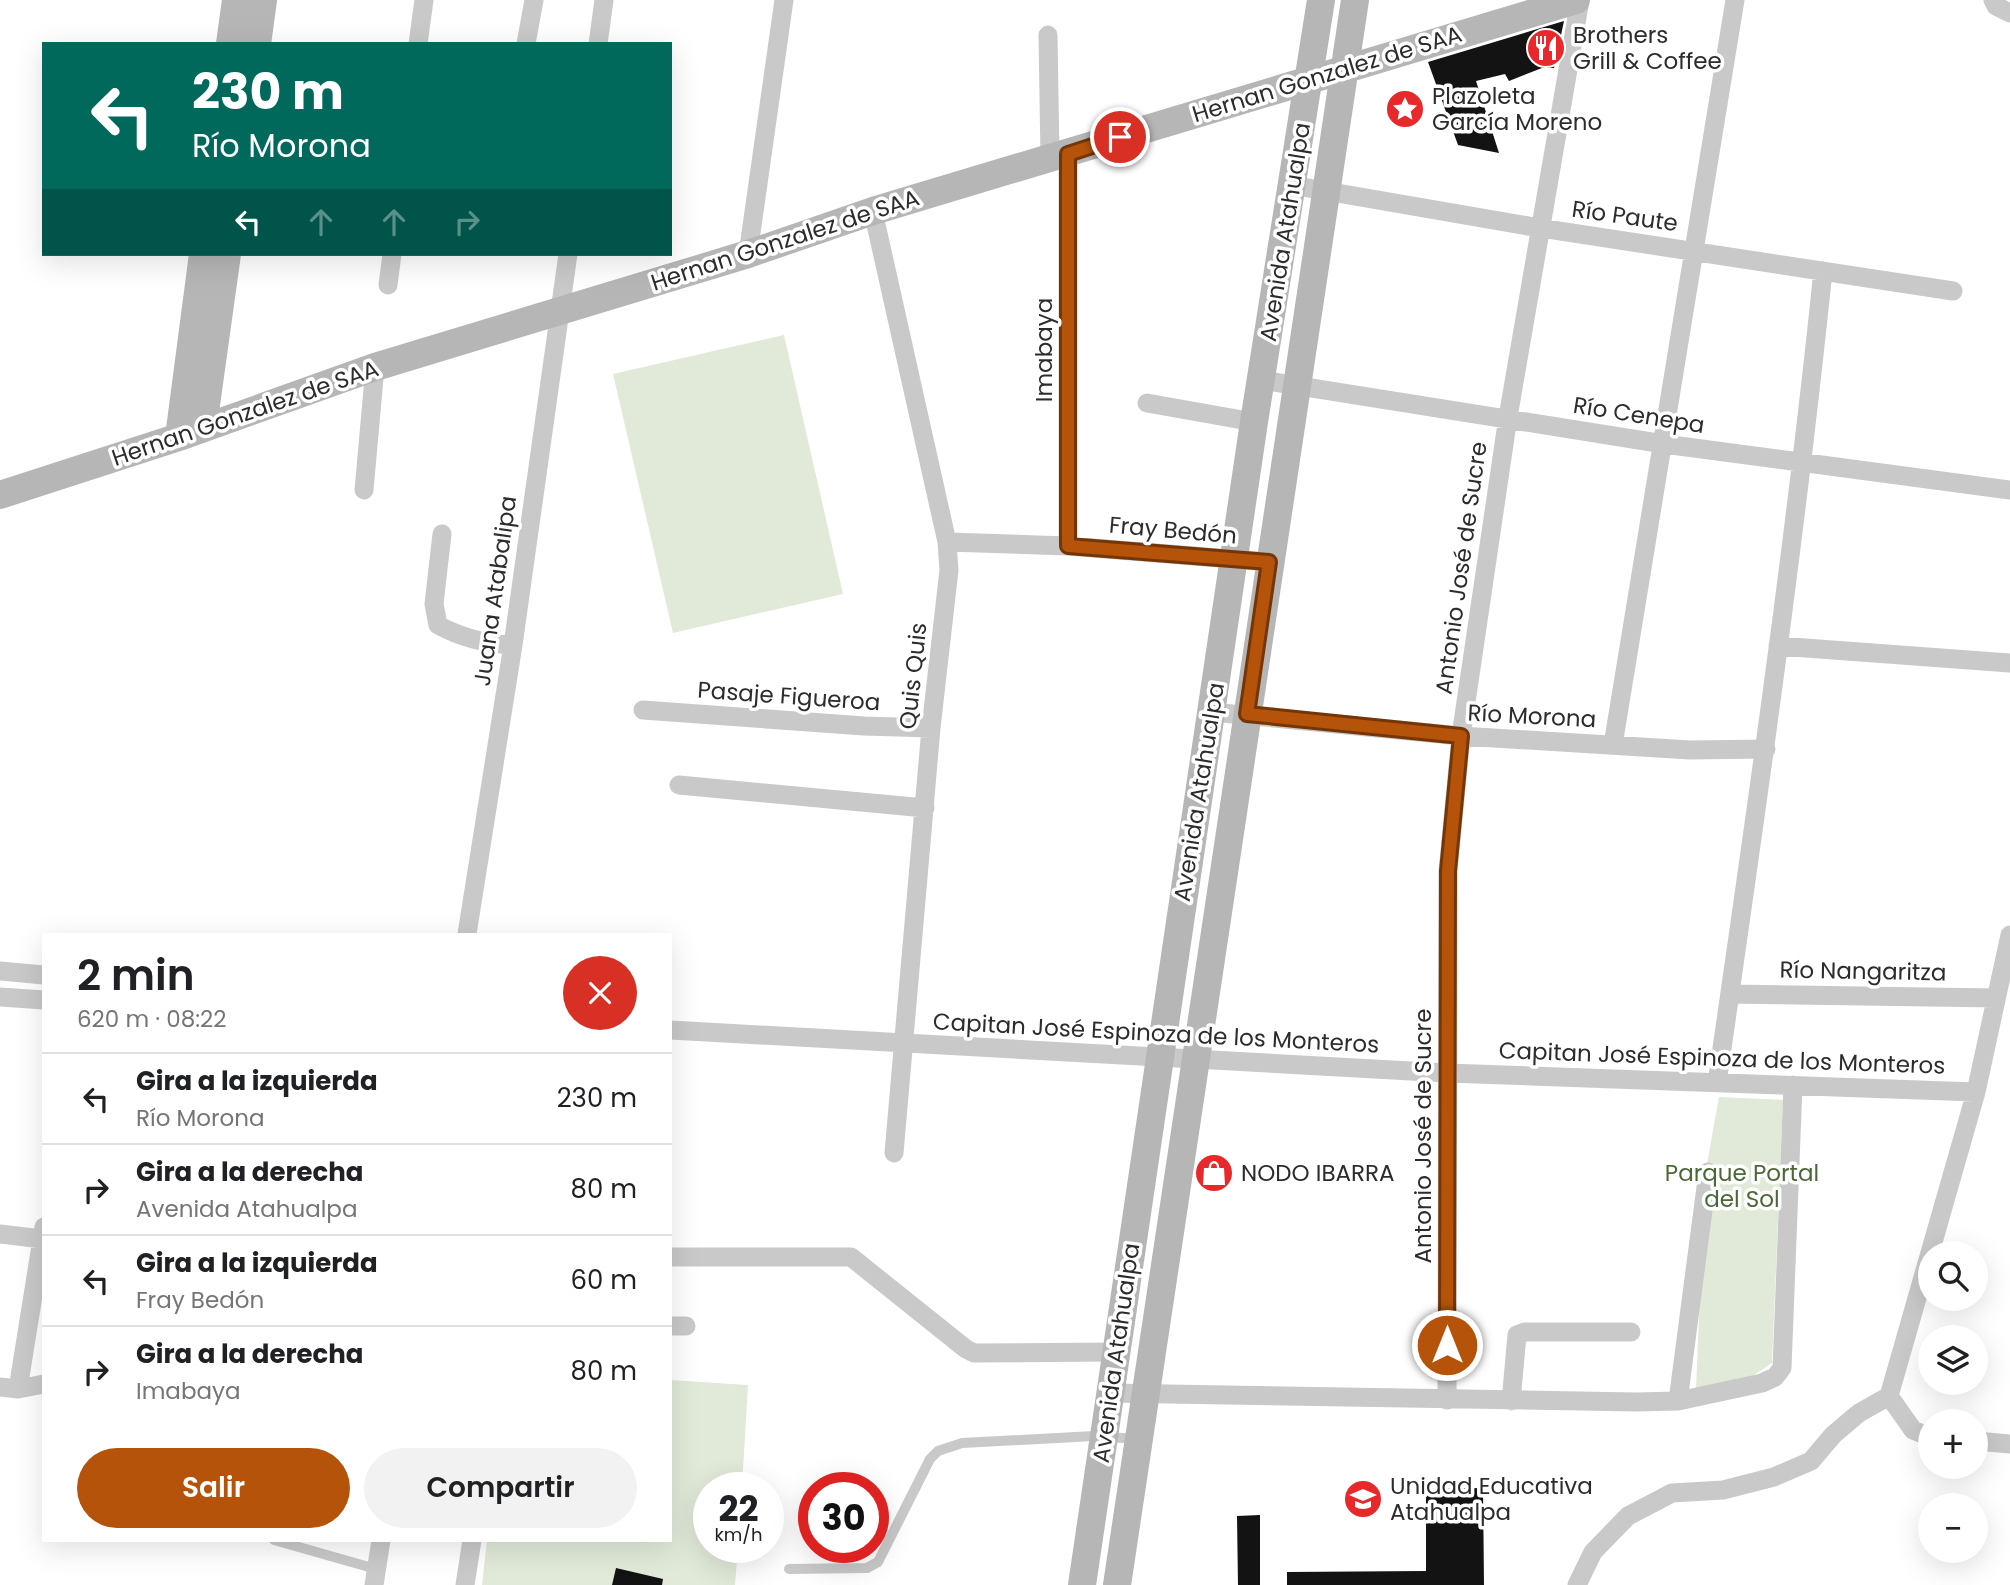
<!DOCTYPE html>
<html lang="es">
<head>
<meta charset="utf-8">
<style>
	:root { --surface:#fff; --page:#f2f2f2; --text:#202124; --muted:#757577; --line:#e0e0e0; --accent:#b45309 }
	body { margin:0; font-family:Poppins,sans-serif; background:var(--page); color:var(--text); height:100vh; display:flex; flex-direction:column; font-size:26px; white-space:nowrap }
	* { box-sizing:border-box; margin:0 }
	p { font-size:23px; color:var(--muted) }
	.icon { flex:none; width:38px; height:38px; fill:none; stroke:currentColor; stroke-width:2; stroke-linecap:round; stroke-linejoin:round }
	.map { position:relative; flex:1; overflow:hidden }
	.side { position:absolute; left:42px; top:933px; width:630px; height:609px; display:flex; flex-direction:column; background:var(--surface); border-radius:0px; box-shadow:0 7px 28px #0002 }
	.side>* { flex:none }
	.top-card { position:absolute; left:42px; top:42px; width:630px; height:214px; border-radius:0px; box-shadow:0 7px 28px #0002; background:#00695c; color:#fff; overflow:hidden }
	.fabs { position:absolute; left:1918px; top:1241px; display:grid; gap:14px }
	.fabs a { display:grid; place-items:center; width:70px; height:70px; border-radius:50%; background:var(--surface); box-shadow:0 7px 28px #0002; font-size:35px }
	.speed { position:absolute; left:693px; top:1472px; display:flex; gap:14px; font-size:35px; font-weight:700; text-align:center }
	.speed>* { display:grid; place-content:center; width:91px; height:91px; border-radius:50%; background:var(--surface); box-shadow:0 7px 28px #0002; line-height:1 }
	.speed small { font-size:18px; font-weight:400 }
	.speed .limit { border:10px solid #d22; background:#fff; color:#111 }
	.pin { position:absolute; display:grid; place-items:center; width:60px; height:60px; color:#fff; margin:-30px; border:4px solid #fff; border-radius:50%; box-shadow:0 2px 7px #0007 }
	.me { position:absolute; width:77px; margin:-38px; rotate:0deg; stroke-linejoin:round; filter:drop-shadow(0 0 5px #0008) }
	.turn { display:flex; align-items:center; gap:24px; height:147px; padding:0 35px; font-size:32px }
	.turn .icon { width:91px; height:91px; stroke-width:2.5 }
	.turn b { display:block; font-size:49px; line-height:60px }
	.lanes { display:flex; align-items:center; height:66px; padding:0 35px; background:#0003; justify-content:center; gap:35px; direction:ltr }
	.lanes .off { opacity:.35 }
	.round { display:grid; place-items:center; flex:none; width:74px; height:74px; border-radius:37px; background:var(--page) }
	.headline { display:flex; align-items:center; justify-content:space-between; height:119px; padding:0 35px }
	h1 { font-size:42px; font-weight:600; line-height:52px }
	.action { display:flex; gap:14px; margin-top:auto; padding:14px 35px }
	.action a { flex:1; height:80px; border-radius:42px; background:var(--accent); color:#fff; font-size:28px; font-weight:600; line-height:80px; text-align:center }
	.action a+a { background:var(--page); color:var(--text) }
	ul { padding:0; list-style:none }
	li { display:flex; align-items:center; gap:21px; height:91px; padding:0 35px; border-top:2px solid var(--line) }
	li div { flex:1 }
	li b { display:block; font-size:26px }
	li em { font-style:normal }
	.map>svg:first-child { display:block }
</style>
</head>
<body>
<div class="map">
<svg width="2010" height="1585" viewBox="0 0 2010 1585">
	<rect width="100%" height="100%" fill="#fff"/>
	<!-- green -->
	<path fill="#e1ead9" d="M784,335L843,594L673,633L613,374Z
		M1719,1097L1783,1100L1772,1363L1745,1381L1696,1389L1705,1175Z
		M670,1380L748,1385L742,1487L709,1488V1547H738L735,1585H482L487,1540H670Z"/>
	<!-- building -->
	<path fill="#131313" d="M1564,21L1554,68H1542L1509,81L1505,74L1476,81L1499,153L1458,145L1428,62Z
		M1483,1488L1484,1585H1287V1572L1426,1571V1489Z
		M1260,1515V1585H1238L1237,1516Z
		M616,1568L663,1579L662,1585H612Z"/>
	<g fill="none" stroke-linecap="round" stroke-linejoin="round">
		<!-- lane -->
		<path stroke="#c9c9c9" stroke-width="10" d="M274,1540L376,1569
			M789,1569L867,1568L878,1562L930,1459L938,1451L962,1443L1094,1436L1137,1439"/>
		<!-- street -->
		<path stroke="#c9c9c9" stroke-width="19" d="M1993,0L1996,6L2010,13
			M1048,35L1050,159
			M418,44L424,0
			M526,44L534,0
			M598,44L604,0
			M1291,185L1540,228L1953,291
			M873,211L947,542L949,570L931,728L894,1153
			M748,254L784,0
			M388,285L392,254
			M1262,380L1664,444L2010,490
			M1147,403L1254,422
			M364,490L375,367
			M442,534L434,604L438,625C462,638 485,644 513,645
			M947,542L1068,546L1269,562
			M1068,546V154
			M1778,646L2010,663
			M643,710L864,726L931,728
			M1212,712L1461,736L1690,750L1766,749
			M1613,745L1735,0
			M679,785L925,808
			M467,934L513,645L568,254
			M0,971L44,975
			M1730,994L1996,998
			M0,997L44,1000
			M670,1030L1447,1073L1976,1092
			M1717,1083C1756,813 1795,543 1823,271
			M0,1234L42,1239
			M670,1257H851L966,1349L974,1353L1115,1352
			M670,1326H686
			M0,1387L18,1389L44,1384
			M18,1389L44,1227
			M1109,1393L1636,1402L1678,1401L1762,1383L1775,1377L1782,1368L1793,1085
			M1447,1400L1448,871L1461,736L1508,417L1580,0
			M1511,1401L1517,1335L1525,1332H1631
			M1678,1401L1708,1172
			M1930,1437L1913,1430L1889,1396L1976,1092L2010,935
			M1976,1441L2010,1444
			M374,1585L381,1540
			M465,1585L472,1540
			M1577,1585L1593,1552L1628,1516L1672,1493L1723,1490L1774,1477L1811,1461L1833,1435L1859,1413L1889,1396"/>
		<!-- secondary -->
		<path stroke="#b6b6b6" stroke-width="28" d="M230,44L236,0
			M257,44L263,0
			M203,426L227,254
			M179,437L203,254
			M0,495L179,437L375,367L748,254L873,211L1576,0
			M1082,1585L1254,422L1321,0
			M1117,1585L1355,0"/>
	</g>
	<g fill="none" stroke-linecap="round" stroke-linejoin="round">
		<defs>
			<path id="route" d="M1120,137L1068,154V546L1269,562L1247,714L1461,736L1448,871L1447,1345"/>
		</defs>
		<!-- route casing -->
		<use href="#route" stroke="#753606" stroke-width="18"/>
		<!-- route -->
		<use href="#route" stroke="#b45309" stroke-width="12"/>
	</g>
	<!-- icons -->
	<defs>
		<symbol id="restaurant-disc" viewBox="-11 -11 22 22"><circle r="9.5" fill="#e8292c" stroke="#fff"/><path d="M-5-6h1v4h1v-4h1v4h1v-4h1v5L-1.5 .5V6h-2V.5L-5-1ZM5-6V6H3V1.5H1.5Q1.5-4 5-6Z" fill="#fff"/></symbol>
		<symbol id="sight-disc" viewBox="-11 -11 22 22"><circle r="9.5" fill="#e8292c" stroke="#fff"/><path d="M0-6L1.8-2.2L6-1.7L2.9 1.2L3.7 5.4L0 3.3L-3.7 5.4L-2.9 1.2L-6-1.7L-1.8-2.2Z" fill="#fff"/></symbol>
		<symbol id="shop-disc" viewBox="-11 -11 22 22"><circle r="9.5" fill="#e8292c" stroke="#fff"/><path d="M-5-2.5h2.3a2.7 3.5 0 0 1 5.4 0H5L5.5 6h-11ZM-1.5-2.5h3a1.5 2.3 0 0 0-3 0Z" fill="#fff"/></symbol>
		<symbol id="university-disc" viewBox="-11 -11 22 22"><circle r="9.5" fill="#e8292c" stroke="#fff"/><path d="M0-5L7-2L0 1L-7-2ZM-4 1L0 2.5L4 1V4Q0 6-4 4Z" fill="#fff"/></symbol>
	</defs>
	<g fill-rule="evenodd">
		<use href="#restaurant-disc" x="1524" y="26" width="44" height="44"/>
		<use href="#sight-disc" x="1383" y="87" width="44" height="44"/>
		<use href="#shop-disc" x="1192" y="1151" width="44" height="44"/>
		<use href="#university-disc" x="1341" y="1477" width="44" height="44"/>
	</g>
	<g text-anchor="middle" stroke-width="7" stroke-linejoin="round" paint-order="stroke">
		<!-- poi labels -->
		<g font-size="23" fill="#2c2c2c" stroke="#fff" text-anchor="start">
			<text x="1573" y="43">Brothers<tspan x="1573" dy="26">Grill &amp; Coffee</tspan></text>
			<text x="1432" y="104">Plazoleta<tspan x="1432" dy="26">García Moreno</tspan></text>
			<text x="1241" y="1181">NODO IBARRA</text>
			<text x="1390" y="1494">Unidad Educativa<tspan x="1390" dy="26">Atahualpa</tspan></text>
		</g>
		<!-- street labels -->
		<g font-size="23" fill="#2c2c2c" stroke="#fff">
			<text transform="translate(1327 74) rotate(-17)" y="8">Hernan Gonzalez de SAA</text>
			<text transform="translate(1625 216) rotate(8)" y="8">Río Paute</text>
			<text transform="translate(1285 232) rotate(-81)" y="8">Avenida Atahualpa</text>
			<text transform="translate(785 240) rotate(-18)" y="8">Hernan Gonzalez de SAA</text>
			<text transform="translate(1044 350) rotate(-90)" y="8">Imabaya</text>
			<text transform="translate(245 413) rotate(-19)" y="8">Hernan Gonzalez de SAA</text>
			<text transform="translate(1639 415) rotate(9)" y="8">Río Cenepa</text>
			<text transform="translate(1173 530) rotate(5)" y="8">Fray Bedón</text>
			<text transform="translate(1461 568) rotate(-82)" y="8">Antonio José de Sucre</text>
			<text transform="translate(495 591) rotate(-82)" y="8">Juana Atabalipa</text>
			<text transform="translate(913 676) rotate(-84)" y="8">Quis Quis</text>
			<text transform="translate(789 696) rotate(4)" y="8">Pasaje Figueroa</text>
			<text transform="translate(1532 716) rotate(3)" y="8">Río Morona</text>
			<text transform="translate(1199 792) rotate(-81)" y="8">Avenida Atahualpa</text>
			<text transform="translate(1863 971) rotate(1)" y="8">Río Nangaritza</text>
			<text transform="translate(1156 1033) rotate(3)" y="8">Capitan José Espinoza de los Monteros</text>
			<text transform="translate(1722 1058) rotate(2)" y="8">Capitan José Espinoza de los Monteros</text>
			<text transform="translate(1423 1136) rotate(-90)" y="8">Antonio José de Sucre</text>
			<text transform="translate(1116 1353) rotate(-82)" y="8">Avenida Atahualpa</text>
		</g>
		<!-- park labels -->
		<g font-size="23" fill="#4c6839" stroke="#fff">
			<text x="1742" y="1181">Parque Portal<tspan x="1742" dy="26">del Sol</tspan></text>
		</g>
	</g>
</svg>
<div class="fabs">
<a><svg class="icon" aria-label="search" viewBox="0 0 24 24"><circle cx="10" cy="10" r="6"/><path d="M15 15l6 6"/></svg></a>
<a><svg class="icon" aria-label="layers" viewBox="0 0 24 24"><path d="M12 4l9 5-9 5-9-5zM3 14l9 5 9-5"/></svg></a>
<a>+</a>
<a>−</a>
</div>
<div class="speed"><div>22<small>km/h</small></div><div class="limit">30</div></div>
<div class="pin" style="left:1120px;top:137px;background:#d93025"><svg class="icon" aria-label="arrive" viewBox="0 0 24 24"><path d="M6 21V4h12l-3 4 3 4H6"/></svg></div>
<svg class="me" style="left:1447px;top:1345px" viewBox="-20 -20 40 40"><circle r="17" fill="#b45309" stroke="#fff" stroke-width="3"/><path d="M0-11L8 9 0 5-8 9z" fill="#fff"/></svg>
<div class="top-card">
<div class="turn"><svg class="icon" aria-label="left" viewBox="0 0 24 24"><path d="M17 20v-9H6M10 6l-5 5 5 5"/></svg><div><b>230 m</b>Río Morona</div></div>
<div class="lanes"><svg class="icon" aria-label="left" viewBox="0 0 24 24"><path d="M17 20v-9H6M10 6l-5 5 5 5"/></svg><svg class="icon off" aria-label="ahead" viewBox="0 0 24 24"><path d="M12 20V5M6 11l6-6 6 6"/></svg><svg class="icon off" aria-label="ahead" viewBox="0 0 24 24"><path d="M12 20V5M6 11l6-6 6 6"/></svg><svg class="icon off" aria-label="right" viewBox="0 0 24 24"><path d="M7 20v-9h11M14 6l5 5-5 5"/></svg></div>
</div>
<section class="side">
<div class="headline"><div><h1>2 min</h1><p>620 m · 08:22</p></div><a class="round" style="background:#d93025;color:#fff"><svg class="icon" aria-label="close" viewBox="0 0 24 24"><path d="M6 6l12 12M18 6L6 18"/></svg></a></div>
<ul>
<li><svg class="icon" aria-label="left" viewBox="0 0 24 24"><path d="M17 20v-9H6M10 6l-5 5 5 5"/></svg><div><b>Gira a la izquierda</b><p>Río Morona</p></div><em>230 m</em></li>
<li><svg class="icon" aria-label="right" viewBox="0 0 24 24"><path d="M7 20v-9h11M14 6l5 5-5 5"/></svg><div><b>Gira a la derecha</b><p>Avenida Atahualpa</p></div><em>80 m</em></li>
<li><svg class="icon" aria-label="left" viewBox="0 0 24 24"><path d="M17 20v-9H6M10 6l-5 5 5 5"/></svg><div><b>Gira a la izquierda</b><p>Fray Bedón</p></div><em>60 m</em></li>
<li><svg class="icon" aria-label="right" viewBox="0 0 24 24"><path d="M7 20v-9h11M14 6l5 5-5 5"/></svg><div><b>Gira a la derecha</b><p>Imabaya</p></div><em>80 m</em></li>
</ul>
<div class="action"><a>Salir</a><a>Compartir</a></div>
</section>
</div>
</body>
</html>
